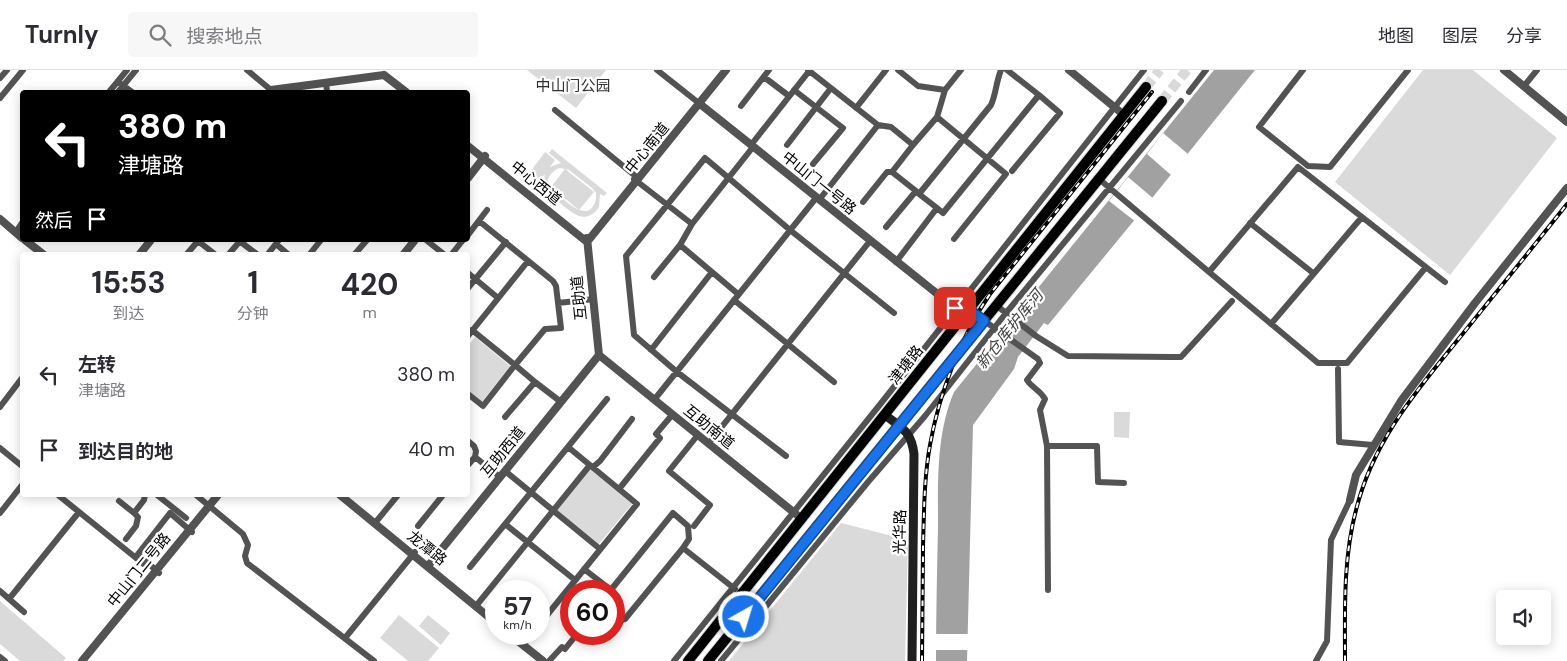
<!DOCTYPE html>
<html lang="zh">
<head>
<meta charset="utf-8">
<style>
	:root { --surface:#fff; --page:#f7f7f7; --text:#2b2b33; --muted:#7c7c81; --line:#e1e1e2 }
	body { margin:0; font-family:"DM Sans","Noto Sans SC",sans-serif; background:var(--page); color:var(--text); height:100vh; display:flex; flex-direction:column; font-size:19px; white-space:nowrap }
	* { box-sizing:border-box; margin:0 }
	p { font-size:16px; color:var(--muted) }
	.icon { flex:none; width:28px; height:28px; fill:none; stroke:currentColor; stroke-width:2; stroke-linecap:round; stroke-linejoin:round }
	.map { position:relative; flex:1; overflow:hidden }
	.sheet { position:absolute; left:20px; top:182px; width:450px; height:245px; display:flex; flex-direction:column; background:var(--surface); border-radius:5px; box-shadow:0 2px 12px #0003 }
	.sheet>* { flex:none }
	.guide { position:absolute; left:20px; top:20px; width:450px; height:152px; border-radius:5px; box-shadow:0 2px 12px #0003; background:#000; color:#fff; overflow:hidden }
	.buttons { position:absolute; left:1496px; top:520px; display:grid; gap:10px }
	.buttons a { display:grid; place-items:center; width:55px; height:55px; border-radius:5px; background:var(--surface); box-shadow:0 2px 12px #0003; font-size:25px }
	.speed { position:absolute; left:485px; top:510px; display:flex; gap:10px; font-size:25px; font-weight:700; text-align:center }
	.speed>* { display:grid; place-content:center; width:65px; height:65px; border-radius:50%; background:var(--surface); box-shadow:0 2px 12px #0003; line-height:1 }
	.speed small { font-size:12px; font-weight:400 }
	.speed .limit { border:8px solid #d22; background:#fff; color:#111 }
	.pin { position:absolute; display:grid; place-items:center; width:42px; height:42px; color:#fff; margin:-21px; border-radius:10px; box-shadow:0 2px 8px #0006 }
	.me { position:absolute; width:55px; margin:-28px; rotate:39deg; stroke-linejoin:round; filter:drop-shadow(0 0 4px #0008) }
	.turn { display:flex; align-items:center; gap:18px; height:105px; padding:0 15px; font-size:22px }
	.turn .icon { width:65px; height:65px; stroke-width:2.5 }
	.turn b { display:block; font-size:35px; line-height:42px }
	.then { display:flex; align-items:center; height:48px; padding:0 15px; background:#0003; gap:10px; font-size:19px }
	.eta { display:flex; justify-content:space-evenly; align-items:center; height:85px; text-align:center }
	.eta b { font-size:30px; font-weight:700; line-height:35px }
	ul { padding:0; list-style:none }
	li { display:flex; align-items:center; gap:15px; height:75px; padding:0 15px }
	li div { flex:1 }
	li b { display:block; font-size:19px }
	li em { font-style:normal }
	header { display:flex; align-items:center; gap:30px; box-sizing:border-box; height:70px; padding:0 25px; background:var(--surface); border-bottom:1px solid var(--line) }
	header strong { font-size:24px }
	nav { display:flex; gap:28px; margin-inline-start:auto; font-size:18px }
	.search { width:350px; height:45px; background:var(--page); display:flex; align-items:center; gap:12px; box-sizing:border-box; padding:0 18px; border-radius:5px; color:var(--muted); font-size:19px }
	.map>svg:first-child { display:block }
</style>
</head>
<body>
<header>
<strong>Turnly</strong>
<div class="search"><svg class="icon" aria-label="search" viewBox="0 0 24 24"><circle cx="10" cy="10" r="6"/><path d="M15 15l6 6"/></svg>搜索地点</div>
<nav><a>地图</a><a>图层</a><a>分享</a></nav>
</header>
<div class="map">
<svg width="1567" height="591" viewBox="0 0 1567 591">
	<rect width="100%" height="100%" fill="#fff"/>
	<!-- green -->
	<path fill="#dadada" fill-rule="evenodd" d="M527,0H606L576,38Z
		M1423,0H1473L1557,68L1450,205L1335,112Z
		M552,79L607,123L604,126L600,124L599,137C586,156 572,143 560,133C555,129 548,125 545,119C543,114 544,109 545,104L540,109L530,102L545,82L555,90L550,97L561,93L549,83ZM560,98L569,100L592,118L596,123V129C590,151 574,138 563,129C559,126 553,123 550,119C544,110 552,100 560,98Z
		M565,99L594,122L579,140L551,117Z
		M475,267L510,296L481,333L468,322V276Z
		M1114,342H1130L1129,368L1114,367Z
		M590,399L632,434L599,474L557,440Z
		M841,453L908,470L905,591H729Z
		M0,531L66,588L63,591H20L0,574Z
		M399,545L439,578L428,591H408L380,568Z
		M428,545L450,563L441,575L419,556Z"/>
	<!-- water -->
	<path fill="#a1a1a1" d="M1214,0H1255L1132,153L1048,255L1044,253L1018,287L1014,299L973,355L967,591H936C936,546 937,502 938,457C938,412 936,364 954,322Z"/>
	<!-- pier -->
	<path fill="#fff" d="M1163,63L1188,84L1171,105L1147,84Z
		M1128,107L1154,129L1136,152L1109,131Z
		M935,564H970L969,580H935Z"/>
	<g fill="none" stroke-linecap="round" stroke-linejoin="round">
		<!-- primary-tunnel -->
		<path stroke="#d9d9d9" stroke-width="10" stroke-dasharray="10 5" stroke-linecap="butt" d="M1146,17L1160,0
			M1162,31L1187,0"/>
		<defs>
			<path id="primary" d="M688,591L1146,17
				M708,591L1162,31"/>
		</defs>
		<!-- primary casing -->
		<use href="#primary" stroke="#dbdbdb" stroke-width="12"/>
		<!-- minor -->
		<path stroke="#535353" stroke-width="6" d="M247,0L271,20
			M657,0L700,34
			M808,0L878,55L819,130
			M898,0L918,16L945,20L961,0
			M1303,0L1259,57L1308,96L1330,97L1408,0
			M764,7L789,26
			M0,8L7,0
			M326,12L327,22
			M121,14L132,22
			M1524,16L1537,0
			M794,20L843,58L813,94
			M109,22L127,0
			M118,22L136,0
			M1189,22L1206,0
			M0,28L23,0
			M741,36L769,0
			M856,38L886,0
			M555,40L639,109
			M937,47L945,20
			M878,55L891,57L913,75L937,47L1006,104L954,169
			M751,75L810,0
			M787,75L831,18
			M913,75L892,102L916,121
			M1012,101L1060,43L1039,25
			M634,109L692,154
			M1099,109L1209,202L1298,97L1445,212
			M919,124L937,138
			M863,132L887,102H892
			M479,151L553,211L556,216L558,233
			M1250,153L1313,203
			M886,157L916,121L919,124L991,35C996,24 996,12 1001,0
			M16,162L22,153
			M468,165L487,140
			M238,170L258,185
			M426,170L445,185
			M276,174L289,185
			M680,175L738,224
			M186,185L198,171L216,185
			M228,185L241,170
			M267,185L279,170
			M309,185L321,170
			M354,185L367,170
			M451,185L463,170
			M896,192L937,138L943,143L1039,25L1007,0
			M1209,202L1318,293H1347L1426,197
			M468,203L498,228
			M654,207L680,175L692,154L753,77
			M468,218L506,172
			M734,230L834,312
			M997,236L1036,266L1068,286L1171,287H1181L1232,231
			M969,240L1038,289L1040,293L1027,310C1032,318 1039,319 1045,329L1040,340L1047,376L1048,520
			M1271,254L1362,147
			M468,266L528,191
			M651,280L712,202
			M1338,299L1339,372L1373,375
			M535,312L561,332
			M468,324L483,336L515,295L472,260
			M654,330L816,128
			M0,337L22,308
			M505,347L535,312L515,295L545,259L561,258L558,233L594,229
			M468,371L474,376L476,381L475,387L468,395
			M708,374L870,171
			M1047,376H1097L1098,412L1124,413
			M0,378L22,396
			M786,386L677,302L634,265L626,186L705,88L790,160L894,243
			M475,387L500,407
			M593,397L600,391L632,349
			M505,401L600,479
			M619,419L660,368L656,364L672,345
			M58,425L146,496
			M157,425L186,448
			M196,425L243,464L248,475L245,486L247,493L374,591
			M119,431L134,443L144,430L145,425
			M0,443L22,415
			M375,453L398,425
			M505,454L575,510
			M418,456L443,425
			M694,456L710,435L669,401L697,366
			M126,469L136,456L138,447L134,443
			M683,478L735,519
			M470,497L607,329
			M584,499L611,520
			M159,503L138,484L170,443L192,462
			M0,521L24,542
			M610,521L673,443L688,456L689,469L683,478L625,549L614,552
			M9,529L79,442
			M476,536L590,395
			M539,555L637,434L568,377
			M345,568L415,482
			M523,575L532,564
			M0,587L5,591
			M549,591L562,577L565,579L577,564
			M674,591L882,332L1144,0
			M721,591L868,412L925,346L1006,243L1181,31
			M1316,591L1327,571L1331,470L1350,430"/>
		<!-- tertiary -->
		<path stroke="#535353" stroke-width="8" d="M1069,0L1124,45
			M1504,0L1567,52
			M384,5L406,22
			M269,22L271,20L384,5
			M700,34L965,246
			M468,76L587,172
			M468,108L485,86
			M0,149L22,168
			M587,168L599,285
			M25,170L44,185
			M587,172L726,0
			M139,185L151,170
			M403,185L415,170
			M599,285L802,449
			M340,425L496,553
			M1350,430L1356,405L1401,331L1475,233L1567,118
			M428,496L599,285
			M509,564L543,591
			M82,591L218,425"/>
		<!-- secondary -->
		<path stroke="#202020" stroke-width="9" d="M885,345C903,359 911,361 914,384L912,591"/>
		<!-- primary -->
		<use href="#primary" stroke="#000" stroke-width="10"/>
		<defs>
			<path id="rail" d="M922,591C922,553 923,515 923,477C924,443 924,408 930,375C939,324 961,266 990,224L1152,22
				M1345,591C1345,541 1343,489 1356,440C1374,368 1419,318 1465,261C1499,219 1533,177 1567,134"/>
		</defs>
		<!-- rail casing -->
		<use href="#rail" stroke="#000" stroke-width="4"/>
		<!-- rail -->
		<use href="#rail" stroke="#fff" stroke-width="2" stroke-dasharray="5.5" stroke-linecap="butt"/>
	</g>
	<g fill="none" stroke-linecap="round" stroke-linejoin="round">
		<defs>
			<path id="route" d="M744,547L984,251L969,240L965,246L955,238"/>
		</defs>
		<!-- route casing -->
		<use href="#route" stroke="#114b97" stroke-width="12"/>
		<!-- route -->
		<use href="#route" stroke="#1a73e8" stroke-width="9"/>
	</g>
	<g text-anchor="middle" stroke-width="4.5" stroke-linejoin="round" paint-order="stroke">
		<!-- park labels -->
		<g font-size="15" fill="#313131" stroke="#fff">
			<text x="573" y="21">中山门公园</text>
		</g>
		<!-- street labels -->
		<g font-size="15" fill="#000" stroke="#fff">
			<text transform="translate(647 78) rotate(-51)" y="5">中心南道</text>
			<text transform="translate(536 113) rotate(39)" y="5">中心西道</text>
			<text transform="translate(819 113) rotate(39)" y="5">中山门一号路</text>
			<text transform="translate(579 228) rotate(-96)" y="5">互助道</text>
			<text transform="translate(906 295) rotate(-52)" y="5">津塘路</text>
			<text transform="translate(709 357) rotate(39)" y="5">互助南道</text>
			<text transform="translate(503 382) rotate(-51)" y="5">互助西道</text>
			<text transform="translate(900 462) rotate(-89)" y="5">光华路</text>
			<text transform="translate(427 478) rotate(39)" y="5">龙潭路</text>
			<text transform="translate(139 500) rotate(-51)" y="5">中山门二号路</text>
		</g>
		<!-- water labels -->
		<g font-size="16" font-style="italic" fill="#424242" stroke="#fff">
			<text transform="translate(1009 259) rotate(-51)" y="6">新仓库护库河</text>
		</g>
	</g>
</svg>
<div class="buttons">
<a><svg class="icon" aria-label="sound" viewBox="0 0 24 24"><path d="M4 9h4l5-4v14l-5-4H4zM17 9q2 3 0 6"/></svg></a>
</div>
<div class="speed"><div>57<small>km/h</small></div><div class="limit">60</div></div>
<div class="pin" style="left:955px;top:238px;background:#d93025"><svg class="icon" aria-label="arrive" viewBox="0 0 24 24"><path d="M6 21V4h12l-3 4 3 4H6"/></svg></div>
<svg class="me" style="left:744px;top:547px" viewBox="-20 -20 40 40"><circle r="17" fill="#1a73e8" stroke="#fff" stroke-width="3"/><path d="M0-11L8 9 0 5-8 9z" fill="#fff"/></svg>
<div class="guide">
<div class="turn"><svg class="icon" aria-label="left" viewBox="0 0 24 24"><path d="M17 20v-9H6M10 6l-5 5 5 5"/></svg><div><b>380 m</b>津塘路</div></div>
<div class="then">然后<svg class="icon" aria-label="arrive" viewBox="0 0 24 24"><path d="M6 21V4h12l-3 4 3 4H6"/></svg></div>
</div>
<section class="sheet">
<div class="eta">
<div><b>15:53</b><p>到达</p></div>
<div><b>1</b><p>分钟</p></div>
<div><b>420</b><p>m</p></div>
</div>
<ul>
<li><svg class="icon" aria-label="left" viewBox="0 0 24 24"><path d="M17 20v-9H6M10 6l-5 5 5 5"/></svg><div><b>左转</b><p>津塘路</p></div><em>380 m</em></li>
<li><svg class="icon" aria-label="arrive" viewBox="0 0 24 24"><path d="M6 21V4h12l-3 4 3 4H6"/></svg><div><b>到达目的地</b></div><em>40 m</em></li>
</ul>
</section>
</div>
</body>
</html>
